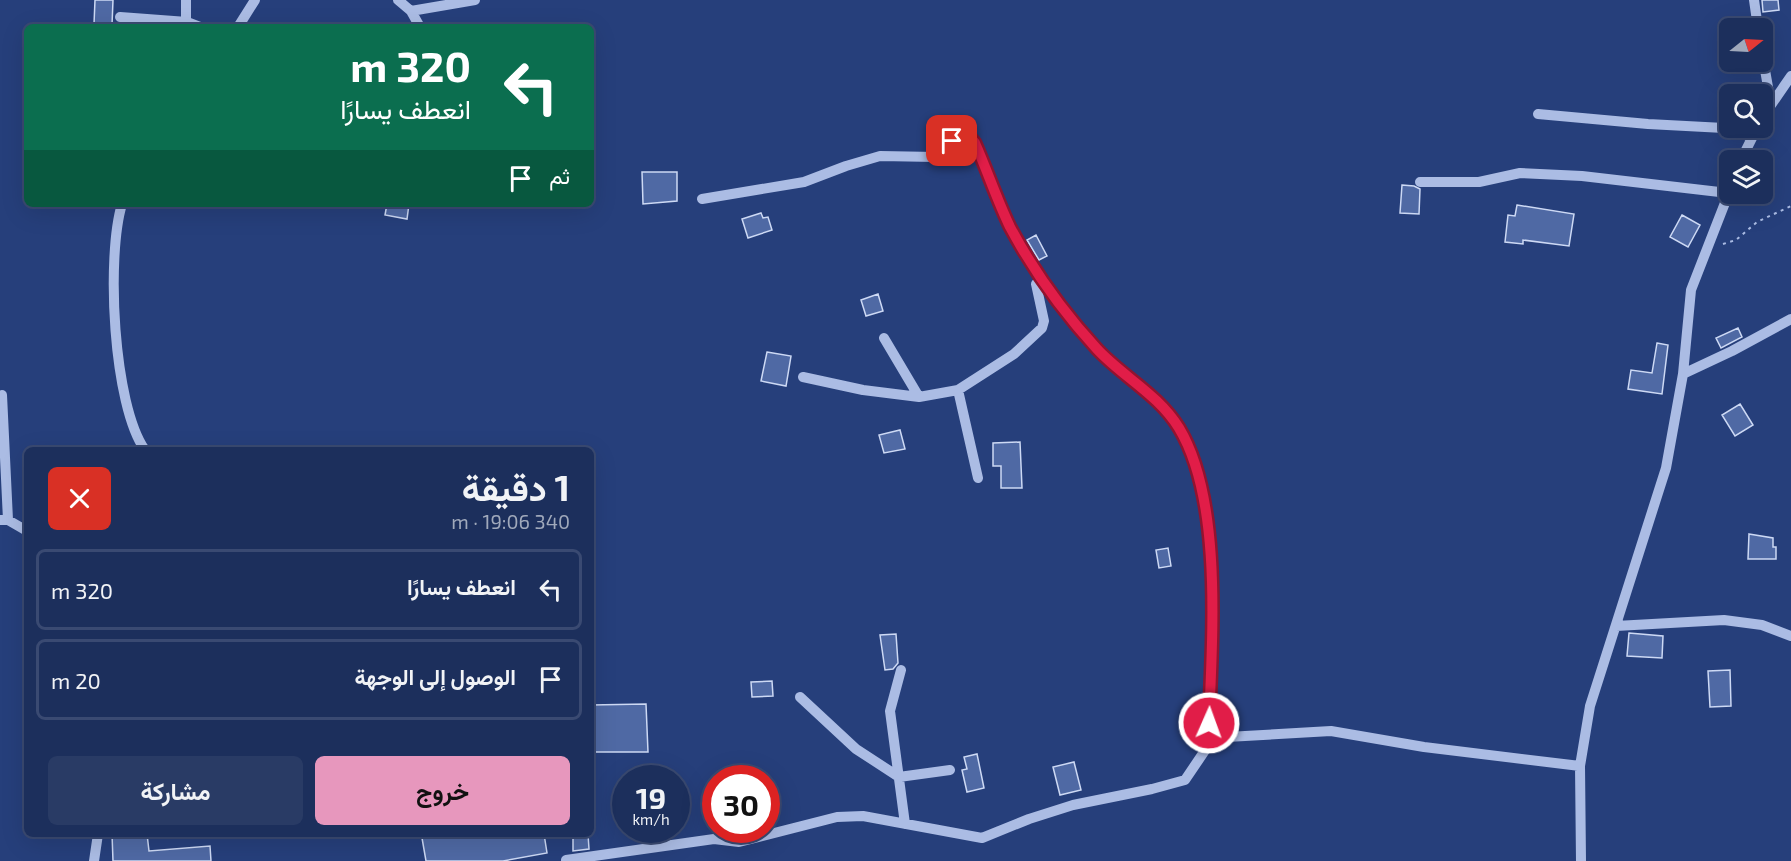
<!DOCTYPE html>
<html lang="ar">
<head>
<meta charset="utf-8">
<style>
	:root { --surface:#1c2f5c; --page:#293b65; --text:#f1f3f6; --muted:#a0a9bb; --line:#3a4a72; --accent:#e797bd }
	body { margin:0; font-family:"Exo 2",Vazirmatn,sans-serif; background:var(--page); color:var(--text); direction:rtl; height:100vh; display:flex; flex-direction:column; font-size:22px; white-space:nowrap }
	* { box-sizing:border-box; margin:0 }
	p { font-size:20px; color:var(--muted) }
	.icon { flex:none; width:33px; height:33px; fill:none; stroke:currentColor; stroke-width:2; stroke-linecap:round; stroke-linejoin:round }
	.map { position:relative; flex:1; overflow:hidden; direction:ltr }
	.side { position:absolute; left:24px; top:447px; width:570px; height:390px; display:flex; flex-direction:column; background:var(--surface); border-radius:9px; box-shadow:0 6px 24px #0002,0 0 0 2px var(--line); direction:rtl }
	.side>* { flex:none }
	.guide { position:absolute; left:24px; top:24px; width:570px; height:183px; border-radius:9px; box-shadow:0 6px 24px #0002,0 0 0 2px var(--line); direction:rtl; background:#0b6e4f; color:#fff; overflow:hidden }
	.needle { width:39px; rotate:72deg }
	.controls { position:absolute; left:1719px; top:18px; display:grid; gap:12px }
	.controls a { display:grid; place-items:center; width:54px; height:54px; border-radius:9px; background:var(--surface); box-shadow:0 6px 24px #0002,0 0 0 2px var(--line); font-size:30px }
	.speed { position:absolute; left:612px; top:765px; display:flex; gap:12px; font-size:30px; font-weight:700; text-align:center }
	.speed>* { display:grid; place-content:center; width:78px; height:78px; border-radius:50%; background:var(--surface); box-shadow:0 6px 24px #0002,0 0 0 2px var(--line); line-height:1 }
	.speed small { font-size:15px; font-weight:400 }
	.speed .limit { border:9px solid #d22; background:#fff; color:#111 }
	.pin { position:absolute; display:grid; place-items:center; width:51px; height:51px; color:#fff; margin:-26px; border-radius:12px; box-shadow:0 3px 9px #0006 }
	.me { position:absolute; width:66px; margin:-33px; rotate:2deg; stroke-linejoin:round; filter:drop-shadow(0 0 4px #0008) }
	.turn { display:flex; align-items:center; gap:21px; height:126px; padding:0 24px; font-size:27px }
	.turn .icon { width:78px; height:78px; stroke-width:2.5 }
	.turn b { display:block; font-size:42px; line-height:51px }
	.then { display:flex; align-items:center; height:57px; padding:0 24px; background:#0003; gap:12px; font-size:22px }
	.round { display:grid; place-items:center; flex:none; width:63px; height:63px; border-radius:9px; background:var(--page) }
	.head { display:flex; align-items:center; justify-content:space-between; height:102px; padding:0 24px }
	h1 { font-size:36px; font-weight:700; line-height:45px }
	.primary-button { display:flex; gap:12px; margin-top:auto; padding:12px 24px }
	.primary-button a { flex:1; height:69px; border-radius:9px; background:var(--accent); color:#111; font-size:24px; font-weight:700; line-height:69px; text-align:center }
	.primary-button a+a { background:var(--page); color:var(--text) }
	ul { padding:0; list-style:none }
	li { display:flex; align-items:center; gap:18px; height:81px; margin:0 12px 9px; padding:0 12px; border:3px solid var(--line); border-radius:9px }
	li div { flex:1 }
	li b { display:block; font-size:22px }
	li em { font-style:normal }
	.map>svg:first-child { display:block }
</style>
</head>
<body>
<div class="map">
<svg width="1791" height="861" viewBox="0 0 1791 861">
	<rect width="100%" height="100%" fill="#263f7b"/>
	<!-- building -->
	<path fill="#4f69a4" stroke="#cdd9f4" stroke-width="1.5" d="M95,0H113L112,25L94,24Z
		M1762,0H1778L1779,10L1763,12Z
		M642,172H677V201L643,204Z
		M1402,185L1414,186L1420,189L1419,214L1400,213Z
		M387,204H409L407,219L385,215Z
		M1517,205L1574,214L1569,246L1523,240V244L1505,242L1508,215L1515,216Z
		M761,213L763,218L768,217L772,230L748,238L742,219Z
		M1682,215L1700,225L1688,247L1670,237Z
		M1036,235L1047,256L1039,260L1027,240Z
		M878,294L883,311L866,316L861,300Z
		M1738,328L1742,337L1721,348L1716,338Z
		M1657,343L1668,345L1662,394L1628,389L1631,370L1652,373Z
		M767,352L791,356L786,386L761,381Z
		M1740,404L1753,425L1735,436L1722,415Z
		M900,430L905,449L884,453L879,435Z
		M1020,442L1022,488H1001V466H993V443Z
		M1749,534L1773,538V547H1776V559H1748Z
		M1168,548L1171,566L1159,568L1156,550Z
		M1629,633L1663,636L1662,658L1627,656Z
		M896,634L898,663L893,669L885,670L880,635Z
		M1730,670L1731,706L1710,707L1708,671Z
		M772,681L773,696L752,697L751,682Z
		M646,704L648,752H591V705Z
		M977,754L984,788L967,792L962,770L967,769L964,757Z
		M1074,762L1081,790L1060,795L1053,767Z
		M112,834H147L149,851L210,846L211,861H113Z
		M443,834H544L547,853L503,861H426L422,838Z
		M573,834H588L589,849L573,851Z"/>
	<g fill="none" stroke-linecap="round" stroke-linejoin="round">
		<!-- path -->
		<path stroke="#abbce4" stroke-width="2" stroke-dasharray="3 4.5" stroke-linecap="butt" d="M1723,244L1736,240L1757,222L1791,206"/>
		<!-- minor -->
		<path stroke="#abbce4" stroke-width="10" d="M398,0L411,11L420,27
			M1754,0L1758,28
			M411,11L475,0
			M120,17L187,22L200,27
			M186,27V0
			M238,27L255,0
			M1762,53L1771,104
			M1538,114L1648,124L1724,128L1751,137
			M1762,118L1791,76
			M1741,160L1757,128
			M1420,182H1479L1520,173L1582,176L1728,193
			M702,199L804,182L846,166L880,156L936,157L946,151L954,133L960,130L966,132L976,143C987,171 997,200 1011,227C1033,270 1064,313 1098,349C1123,377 1159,394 1179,428C1210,480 1210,543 1211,601C1211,649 1210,698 1208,746
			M122,204C106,257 113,405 145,450
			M884,338L919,397
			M1683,374L1732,351L1791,319
			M803,377L863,390L919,397L958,390L1014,354L1042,328L1044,321L1036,284L1041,278
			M958,390L978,478
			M2,395L8,520
			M0,520H8L27,531
			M1616,626L1724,620L1762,625L1791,636
			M901,670L890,711L905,824
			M800,697L856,749L899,777L950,770
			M566,860L714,839L739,842L837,817L863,816L982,838L1029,819L1073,805L1152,789L1185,780L1208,746L1227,737L1331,731L1424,747L1580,766
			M94,861L98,834
			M1581,861L1580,766L1590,706L1666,468L1683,374L1691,290L1730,190"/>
	</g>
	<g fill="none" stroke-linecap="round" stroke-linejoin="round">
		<defs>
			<path id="route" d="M952,141L954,133L960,130L966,132L975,143C987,170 997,200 1010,227C1033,270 1064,313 1097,349C1123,377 1158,394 1179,428C1223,501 1212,639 1209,723"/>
		</defs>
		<!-- route casing -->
		<use href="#route" stroke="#92132f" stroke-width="15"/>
		<!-- route -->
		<use href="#route" stroke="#e11d48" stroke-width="10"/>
	</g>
</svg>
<div class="controls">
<a><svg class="needle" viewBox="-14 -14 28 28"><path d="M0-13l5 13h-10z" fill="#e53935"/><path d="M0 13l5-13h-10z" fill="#a0a9bb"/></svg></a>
<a><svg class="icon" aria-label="search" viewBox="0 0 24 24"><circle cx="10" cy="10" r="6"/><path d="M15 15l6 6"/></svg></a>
<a><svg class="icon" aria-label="layers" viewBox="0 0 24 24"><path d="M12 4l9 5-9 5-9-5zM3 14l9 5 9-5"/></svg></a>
</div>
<div class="speed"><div>19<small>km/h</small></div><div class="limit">30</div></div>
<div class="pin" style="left:952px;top:141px;background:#d93025"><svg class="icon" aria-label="arrive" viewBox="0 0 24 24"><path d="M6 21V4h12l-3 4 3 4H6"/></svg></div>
<svg class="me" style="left:1209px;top:723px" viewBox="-20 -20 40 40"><circle r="17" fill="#e11d48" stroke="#fff" stroke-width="3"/><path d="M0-11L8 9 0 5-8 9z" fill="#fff"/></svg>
<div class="guide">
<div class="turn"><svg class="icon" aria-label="left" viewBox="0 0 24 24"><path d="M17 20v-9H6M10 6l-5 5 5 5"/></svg><div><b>320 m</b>انعطف يسارًا</div></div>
<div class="then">ثم<svg class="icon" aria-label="arrive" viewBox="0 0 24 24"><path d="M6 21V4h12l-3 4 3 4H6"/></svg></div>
</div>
<section class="side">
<div class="head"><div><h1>1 دقيقة</h1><p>340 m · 19:06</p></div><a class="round" style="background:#d93025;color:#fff"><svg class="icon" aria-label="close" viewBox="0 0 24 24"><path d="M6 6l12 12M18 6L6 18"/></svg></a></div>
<ul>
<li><svg class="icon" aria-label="left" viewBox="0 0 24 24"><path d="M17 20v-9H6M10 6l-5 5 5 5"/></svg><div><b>انعطف يسارًا</b></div><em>320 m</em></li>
<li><svg class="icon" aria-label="arrive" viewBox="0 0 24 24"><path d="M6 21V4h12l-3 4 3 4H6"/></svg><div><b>الوصول إلى الوجهة</b></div><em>20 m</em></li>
</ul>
<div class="primary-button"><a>خروج</a><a>مشاركة</a></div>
</section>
</div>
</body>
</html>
